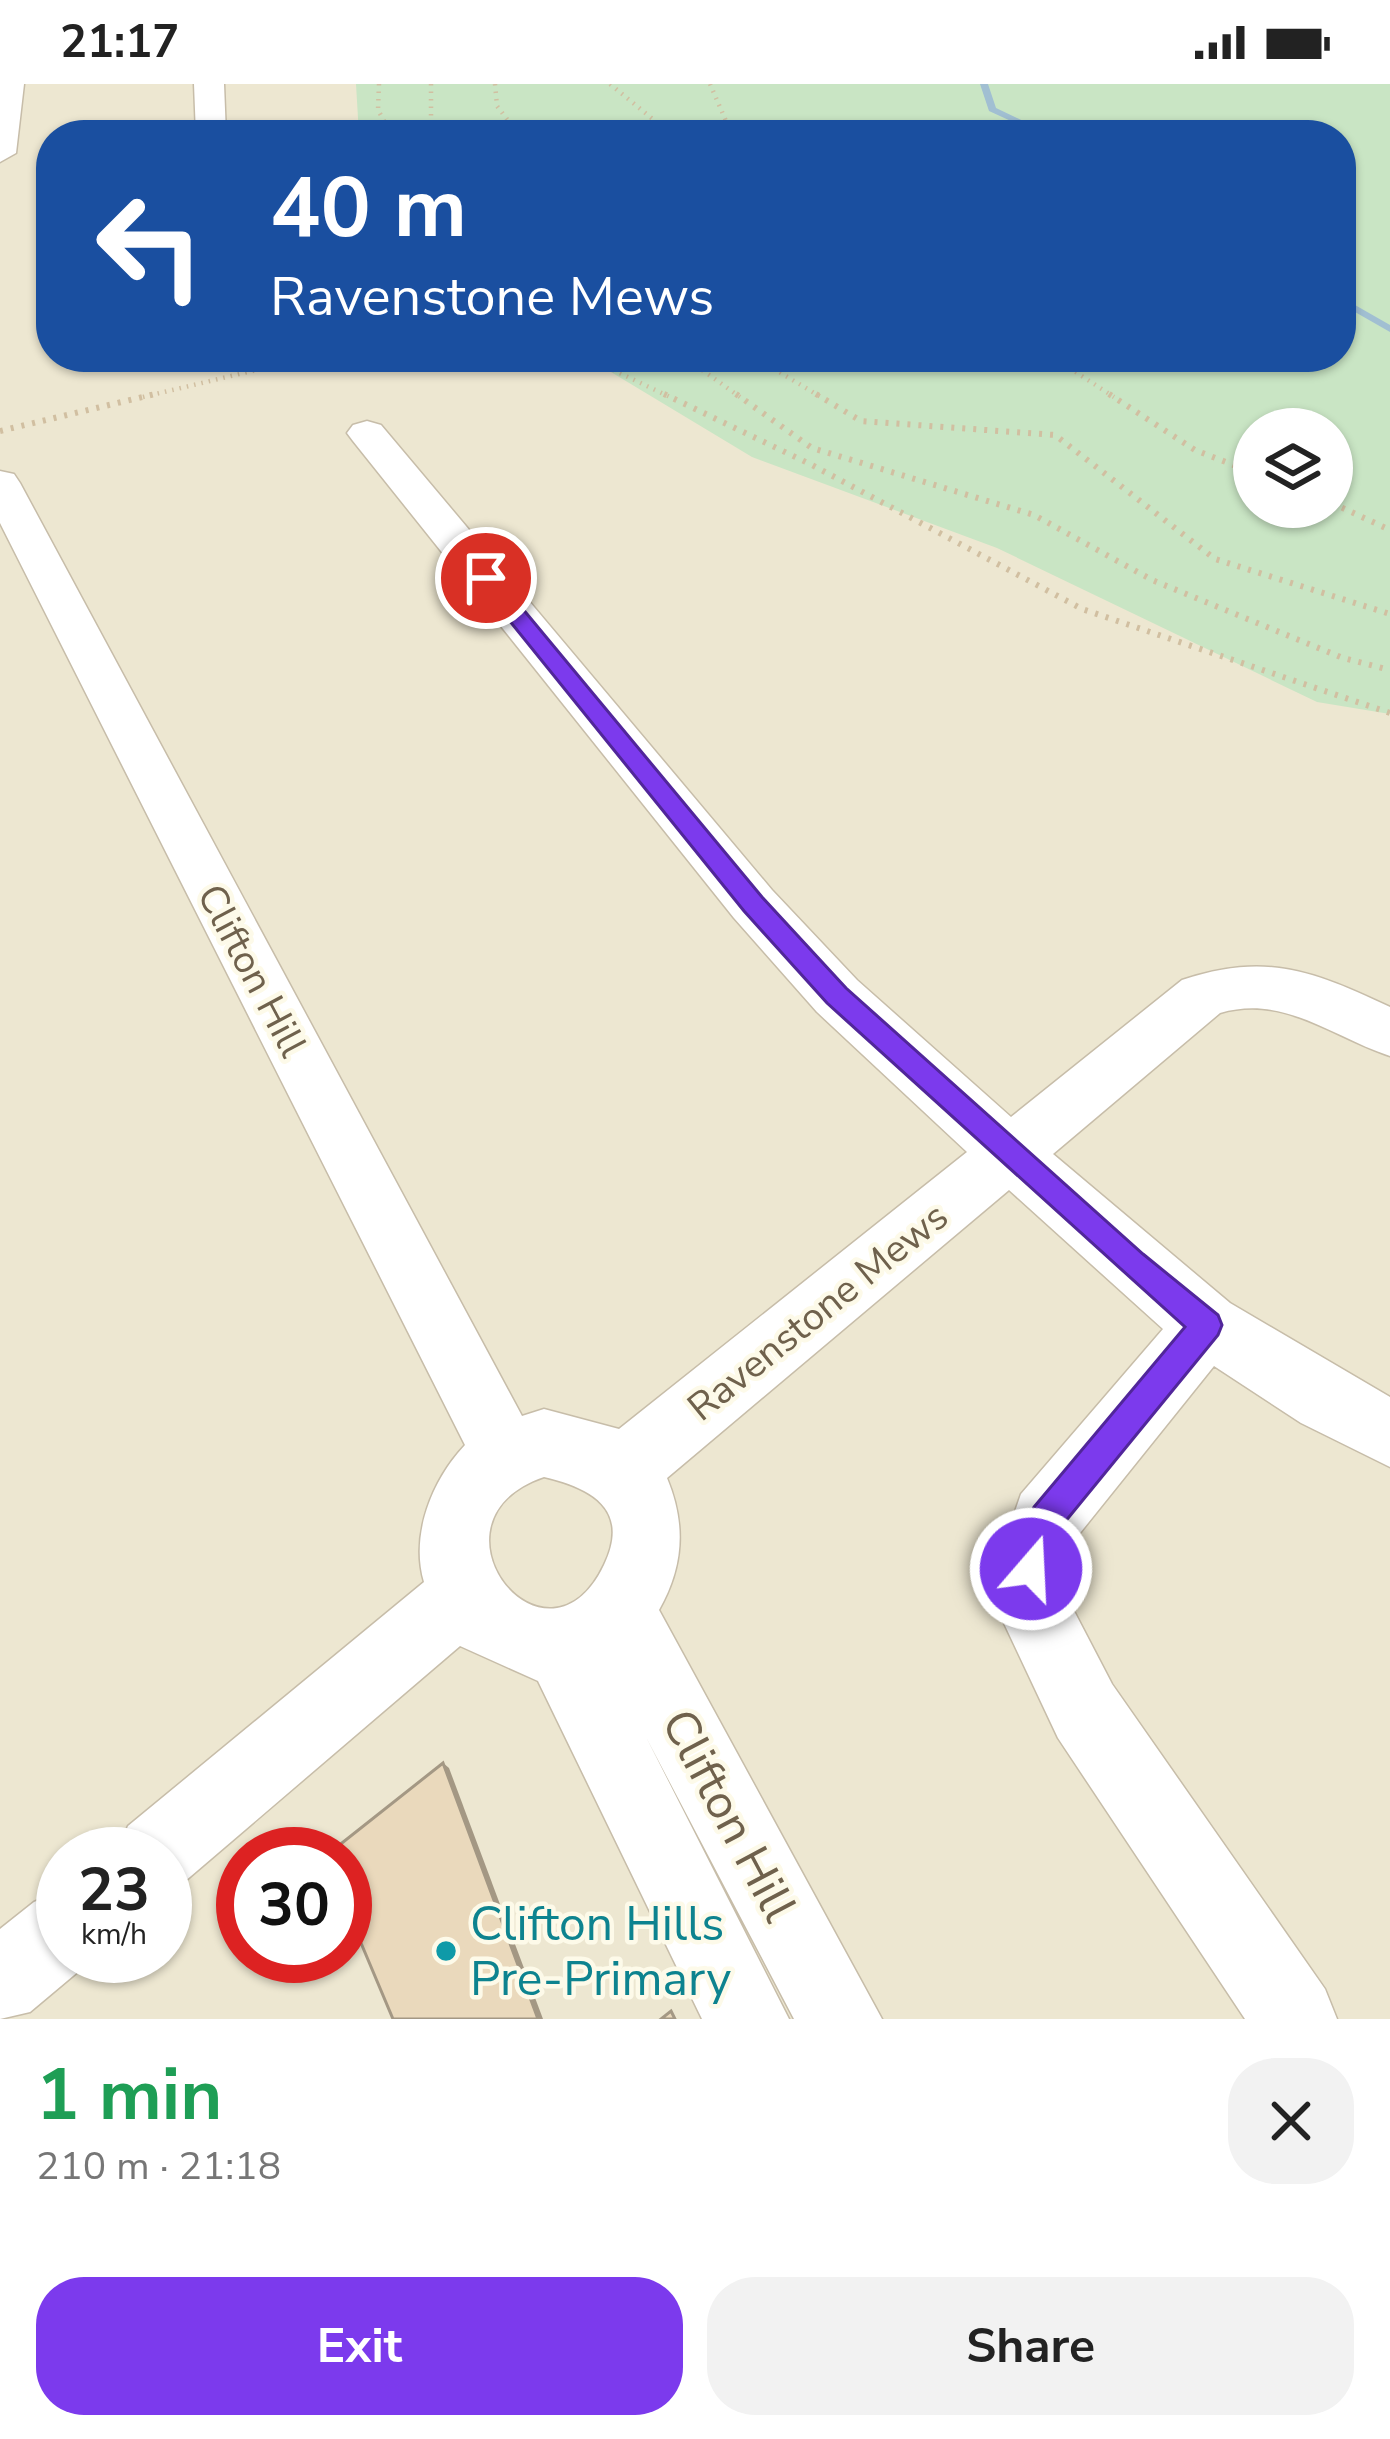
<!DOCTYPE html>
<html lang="en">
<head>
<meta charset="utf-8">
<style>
	:root { --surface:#fff; --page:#f2f2f2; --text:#222; --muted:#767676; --accent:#7c3aed }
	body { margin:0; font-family:"Nunito Sans",sans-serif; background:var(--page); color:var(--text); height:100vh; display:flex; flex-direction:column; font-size:45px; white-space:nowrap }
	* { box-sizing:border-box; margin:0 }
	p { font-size:39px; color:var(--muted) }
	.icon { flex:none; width:66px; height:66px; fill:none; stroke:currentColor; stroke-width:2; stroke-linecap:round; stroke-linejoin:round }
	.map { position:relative; height:1935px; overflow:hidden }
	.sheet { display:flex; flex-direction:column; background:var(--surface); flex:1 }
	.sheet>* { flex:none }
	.top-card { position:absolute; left:36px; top:36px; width:1320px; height:252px; border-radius:48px; box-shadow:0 3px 9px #0004; background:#1a4fa0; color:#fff; overflow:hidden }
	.controls { position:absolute; left:1233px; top:324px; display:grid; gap:24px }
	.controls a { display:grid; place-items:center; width:120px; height:120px; border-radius:50%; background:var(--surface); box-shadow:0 3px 9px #0004; font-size:60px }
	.speed { position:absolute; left:36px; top:1743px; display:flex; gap:24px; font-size:60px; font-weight:700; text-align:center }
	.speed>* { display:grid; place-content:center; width:156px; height:156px; border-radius:50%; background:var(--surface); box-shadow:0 3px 9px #0004; line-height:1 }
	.speed small { font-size:30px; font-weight:400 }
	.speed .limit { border:18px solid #d22; background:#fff; color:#111 }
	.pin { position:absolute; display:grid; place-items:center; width:102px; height:102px; color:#fff; margin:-51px; border:6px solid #fff; border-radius:50%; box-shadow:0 3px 12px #0007 }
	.me { position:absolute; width:132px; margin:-66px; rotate:19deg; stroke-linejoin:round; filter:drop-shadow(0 0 9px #0008) }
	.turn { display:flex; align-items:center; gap:42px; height:252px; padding:0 36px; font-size:54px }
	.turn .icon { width:156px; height:156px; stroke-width:2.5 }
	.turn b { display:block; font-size:84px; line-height:102px }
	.round { display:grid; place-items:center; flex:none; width:126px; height:126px; border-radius:48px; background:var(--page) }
	.headline { display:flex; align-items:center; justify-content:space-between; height:204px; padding:0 36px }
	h1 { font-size:72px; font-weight:700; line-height:90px; color:#1e9e55 }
	.button { display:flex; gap:24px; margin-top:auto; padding:24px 36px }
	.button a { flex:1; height:138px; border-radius:48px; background:var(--accent); color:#fff; font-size:48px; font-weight:700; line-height:138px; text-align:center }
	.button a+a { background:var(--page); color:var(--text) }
	.status { display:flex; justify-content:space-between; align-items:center; height:84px; padding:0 60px; background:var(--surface); direction:ltr }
	.status svg { height:33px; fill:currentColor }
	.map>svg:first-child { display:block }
</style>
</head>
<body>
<div class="status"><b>21:17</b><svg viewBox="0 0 49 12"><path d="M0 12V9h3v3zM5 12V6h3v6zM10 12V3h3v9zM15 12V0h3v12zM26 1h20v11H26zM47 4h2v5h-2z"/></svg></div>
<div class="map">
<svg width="1390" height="1935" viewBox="0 0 1390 1935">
	<rect width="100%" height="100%" fill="#faf6e3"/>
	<!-- residential -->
	<path fill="#ede7d1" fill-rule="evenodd" d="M0,0H525L535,51H51V273H918L1254,423L1390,477V1935H0ZM63,1770H165V1872H63ZM243,1770H345V1872H243Z"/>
	<!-- green -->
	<path fill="#c9e5c4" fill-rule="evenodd" d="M356,0H1390V630L1317,618L997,464L752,373L586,273H1341V51H359ZM1254,345H1332V423H1254Z"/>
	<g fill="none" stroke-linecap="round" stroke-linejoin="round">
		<!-- stream -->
		<path fill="#a1bfd2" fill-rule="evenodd" d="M980,0H988L996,24L1053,51H1042L989,27Z
			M1341,213L1390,241V248L1341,220Z"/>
		<defs>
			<path id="street" d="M0,0H24L16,69L0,78Z
				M194,0H224L226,51H196Z
				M367,337L381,341L772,806L857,896L1011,1033L1182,896C1267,868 1313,887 1390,923V972C1332,953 1284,910 1220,929L1053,1070L1230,1219L1390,1313V1383L1301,1339L1214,1282L1076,1454L1067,1485L1074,1527L1112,1600L1325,1905L1337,1935H1245L1058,1654L1002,1535L995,1485L1021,1410L1163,1245L1009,1106L667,1394C686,1440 684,1482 659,1526L882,1935H794L646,1653L789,1935H702L538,1597L460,1562L184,1798L165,1806V1770H116L128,1742L424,1498C410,1451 432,1396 465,1361L0,439V387L14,390L20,399L522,1332L544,1325L619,1345L967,1068L817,928L734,834L353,357L347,349L353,341ZM544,1393C591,1404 631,1425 604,1481C546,1602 415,1437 544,1393Z
				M63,1806V1872H94L92,1876L30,1928L0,1935V1845L34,1818Z"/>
		</defs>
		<!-- street casing -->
		<use href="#street" stroke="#c7bda9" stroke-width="3"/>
		<!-- path-far1 -->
		<path stroke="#d1bfa1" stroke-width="4.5" stroke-dasharray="1.5 6" stroke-linecap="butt" d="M379,0L378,26L392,51
			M431,0V34L441,51
			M495,0L497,22L519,51
			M610,0L672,51
			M710,0L732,51
			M586,273L670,313
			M684,273L740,313
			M754,273L821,313
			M961,273L989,281L1054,274L1114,313
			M143,313L311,273"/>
		<!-- path -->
		<path stroke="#d1bfa1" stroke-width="6" stroke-dasharray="3 8" stroke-linecap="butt" d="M664,310L812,381L1082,525L1390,629
			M736,310L812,364L1034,431L1152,496L1343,574L1390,586
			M816,310L861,337L1055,351L1215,475L1390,530
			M1109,310L1195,366L1254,389
			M0,347L155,310
			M1332,419L1390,446"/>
		<!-- street -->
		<use href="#street" fill="#fff" fill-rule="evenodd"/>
	</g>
	<!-- shaded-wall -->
	<path fill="#a49884" d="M443,1679L449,1684L543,1935H538Z"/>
	<!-- building -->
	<path fill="#ead9bc" stroke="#a49884" stroke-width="3" d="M443,1679L538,1935H393L345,1821V1770H328Z
		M671,1927L675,1935H661Z"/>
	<!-- route -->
	<path fill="#7c3aed" stroke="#51269a" stroke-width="3" d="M486,488L493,489L762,813L846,904L1143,1170L1218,1231L1222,1241L1218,1251L1060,1444L1044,1497L1031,1502L1019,1497L1014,1485L1034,1423L1185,1243L827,919L744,827L479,499L476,494Z"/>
	<!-- markers -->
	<circle fill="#0f9aa8" stroke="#fdfae9" stroke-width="4.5" cx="446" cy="1867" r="12"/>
	<g text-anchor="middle" stroke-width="9" stroke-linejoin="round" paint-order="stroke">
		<!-- street labels -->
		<g font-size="39" fill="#6f614c" stroke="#fdfae9">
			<text transform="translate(253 886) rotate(62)" y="14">Clifton Hill</text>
			<text transform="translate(817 1227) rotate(-39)" y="14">Ravenstone Mews</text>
		</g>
		<!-- near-street labels -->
		<g font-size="48" fill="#6f614c" stroke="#fdfae9">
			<text transform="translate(730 1731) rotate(62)" y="17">Clifton Hill</text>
		</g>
		<!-- near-culture labels -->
		<g font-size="48" fill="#0d838f" stroke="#fdfae9" text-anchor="start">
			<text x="470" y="1856">Clifton Hills<tspan x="470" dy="55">Pre-Primary</tspan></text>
		</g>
	</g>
</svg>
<div class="controls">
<a><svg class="icon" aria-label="layers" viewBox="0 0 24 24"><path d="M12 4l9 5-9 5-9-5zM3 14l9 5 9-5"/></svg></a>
</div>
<div class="speed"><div>23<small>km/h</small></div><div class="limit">30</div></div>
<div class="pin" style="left:486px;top:494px;background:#d93025"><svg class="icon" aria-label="arrive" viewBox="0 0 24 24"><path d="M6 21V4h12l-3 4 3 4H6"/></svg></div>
<svg class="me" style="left:1031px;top:1485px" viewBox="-20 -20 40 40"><circle r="17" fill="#7c3aed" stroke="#fff" stroke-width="3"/><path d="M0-11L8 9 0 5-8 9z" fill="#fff"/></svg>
<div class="top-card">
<div class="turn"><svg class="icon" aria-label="left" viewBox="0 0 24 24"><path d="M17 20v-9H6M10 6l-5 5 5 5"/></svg><div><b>40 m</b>Ravenstone Mews</div></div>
</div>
</div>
<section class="sheet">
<div class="headline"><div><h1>1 min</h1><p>210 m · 21:18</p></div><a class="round"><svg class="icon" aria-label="close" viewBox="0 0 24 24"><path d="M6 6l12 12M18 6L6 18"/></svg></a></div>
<div class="button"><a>Exit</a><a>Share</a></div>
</section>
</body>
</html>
